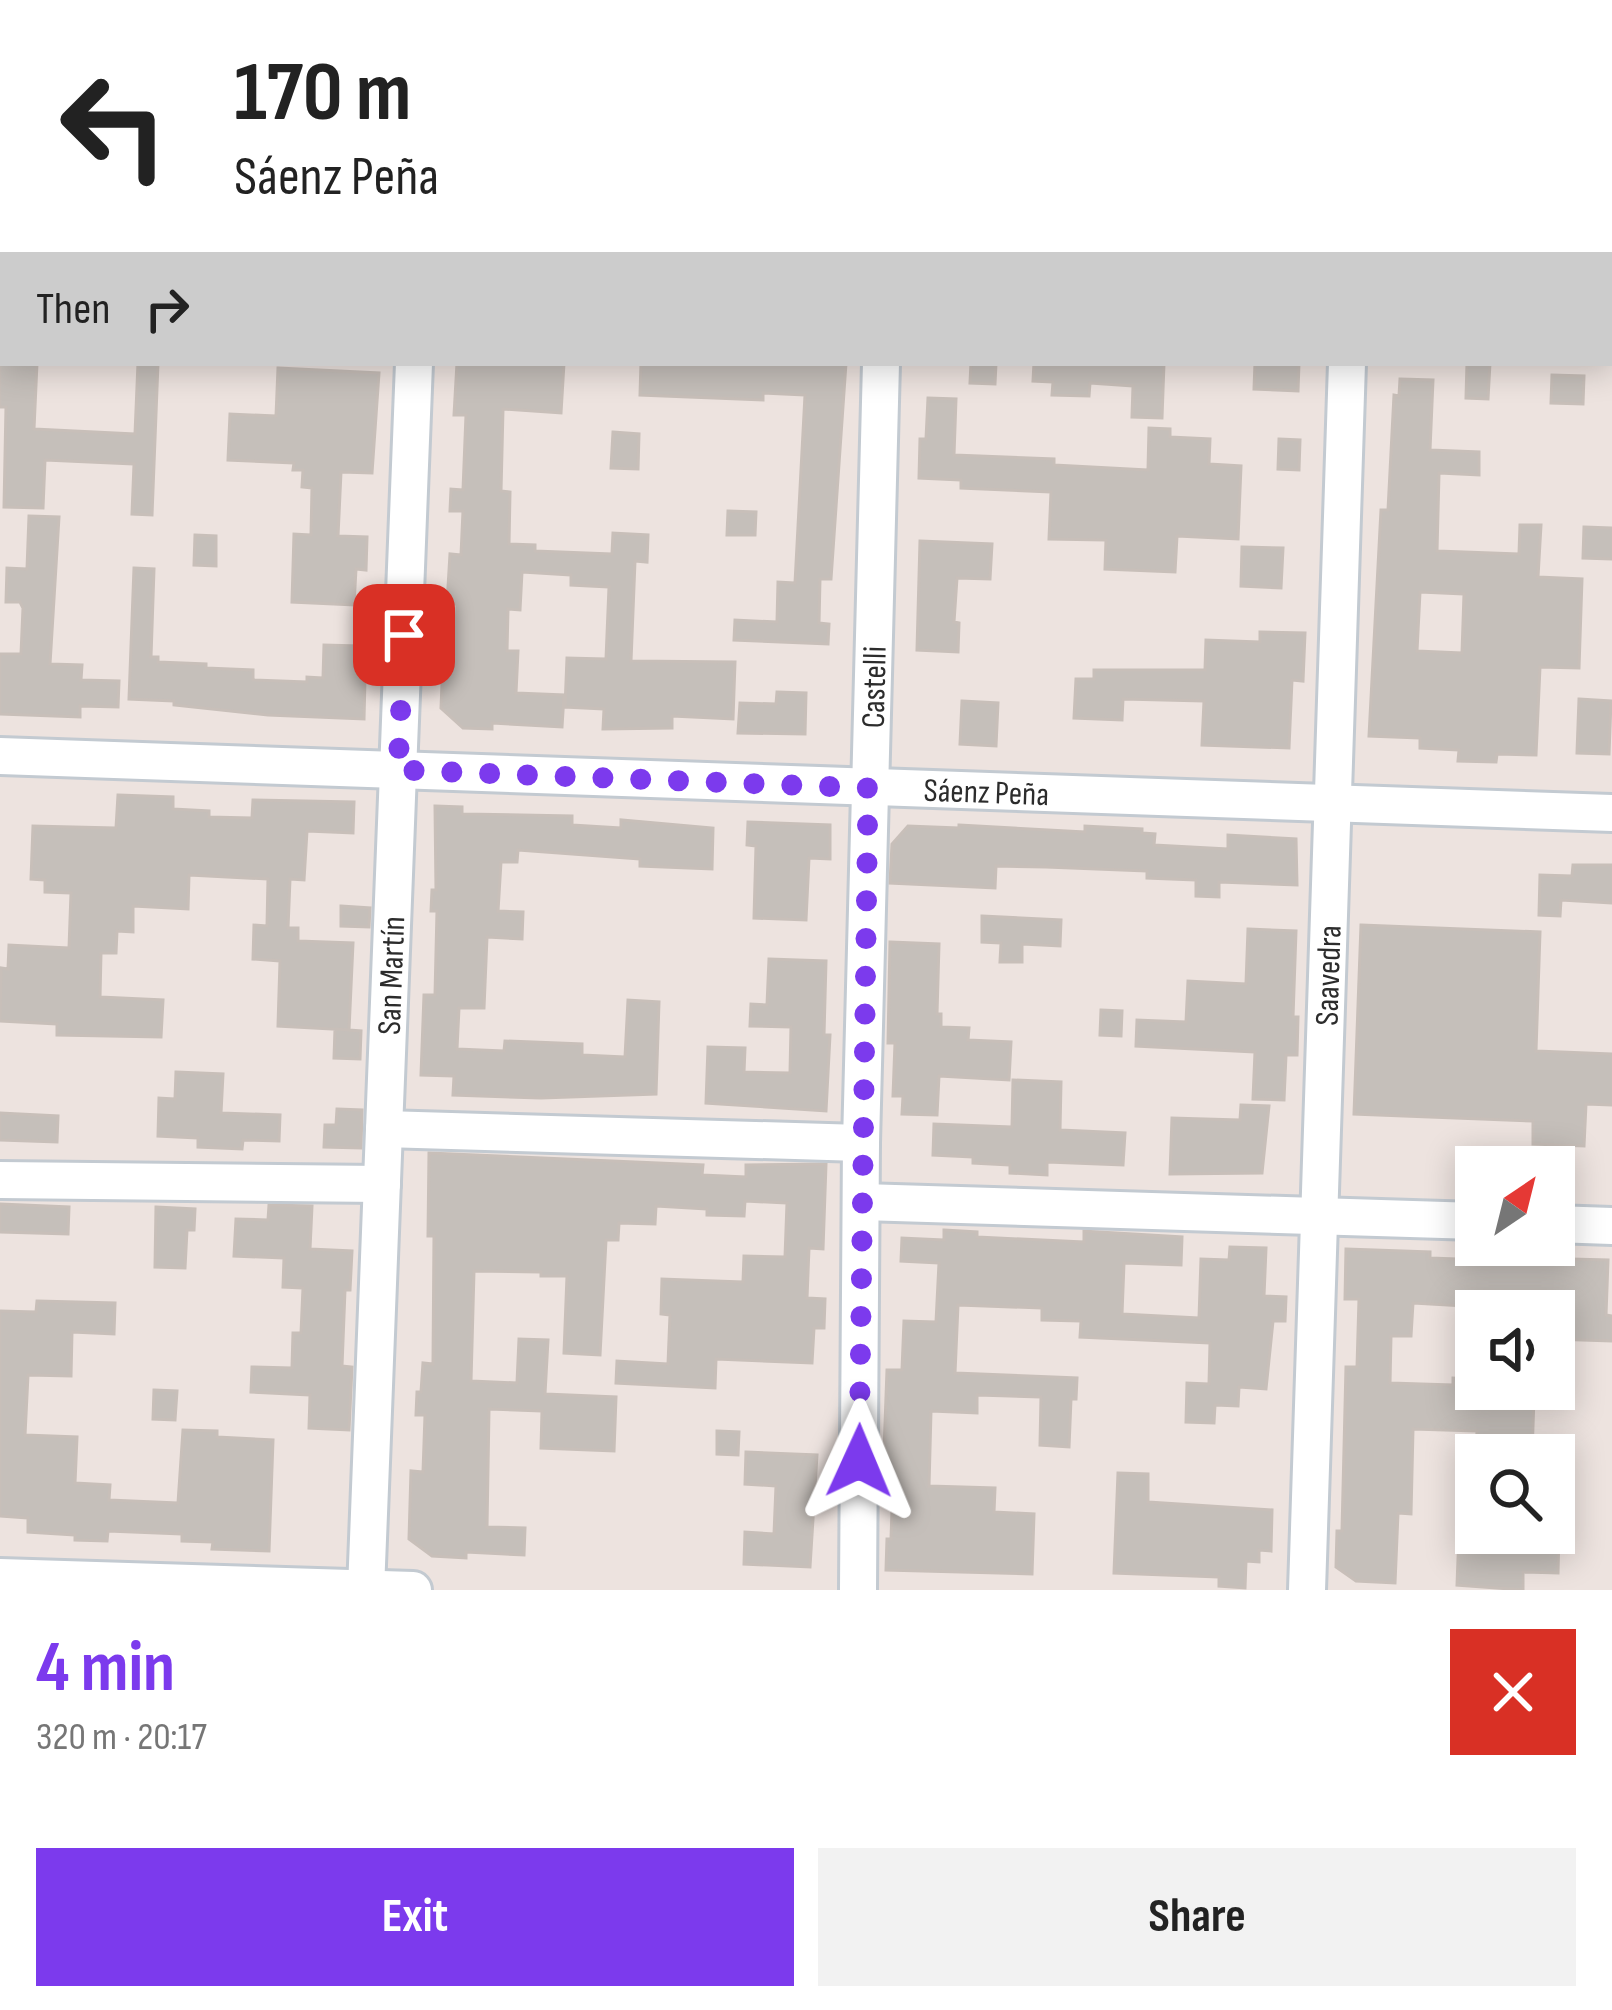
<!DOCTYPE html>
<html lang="en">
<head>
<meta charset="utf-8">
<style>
	:root { --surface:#fff; --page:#f2f2f2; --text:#222; --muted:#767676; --accent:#7c3aed }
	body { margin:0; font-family:"Sofia Sans Condensed",sans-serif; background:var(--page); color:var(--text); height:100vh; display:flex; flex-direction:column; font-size:45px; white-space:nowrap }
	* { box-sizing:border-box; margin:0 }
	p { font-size:39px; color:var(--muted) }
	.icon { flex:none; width:66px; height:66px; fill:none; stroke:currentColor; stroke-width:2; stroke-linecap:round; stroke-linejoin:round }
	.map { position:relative; height:1590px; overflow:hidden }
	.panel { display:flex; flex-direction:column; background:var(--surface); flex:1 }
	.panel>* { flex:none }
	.top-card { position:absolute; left:0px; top:0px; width:1614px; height:366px; box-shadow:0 6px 30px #0003; background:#fff; color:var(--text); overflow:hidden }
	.needle { width:78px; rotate:35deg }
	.fabs { position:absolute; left:1455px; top:1146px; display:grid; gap:24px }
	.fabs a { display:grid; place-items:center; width:120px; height:120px; border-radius:0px; background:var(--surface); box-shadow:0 6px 30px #0003; font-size:60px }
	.pin { position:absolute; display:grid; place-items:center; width:102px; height:102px; color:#fff; margin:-51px; border-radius:24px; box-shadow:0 6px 18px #0006 }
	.me { position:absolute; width:132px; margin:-66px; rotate:1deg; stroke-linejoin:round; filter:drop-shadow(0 0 9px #0008) }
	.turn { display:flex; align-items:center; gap:42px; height:252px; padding:0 36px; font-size:54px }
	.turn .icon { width:156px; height:156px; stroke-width:2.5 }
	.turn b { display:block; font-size:84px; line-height:102px }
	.then { display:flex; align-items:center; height:114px; padding:0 36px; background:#0003; gap:24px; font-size:45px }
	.round { display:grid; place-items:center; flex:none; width:126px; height:126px; border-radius:0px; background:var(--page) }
	.summary { display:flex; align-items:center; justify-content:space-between; height:204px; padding:0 36px }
	h1 { font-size:72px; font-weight:700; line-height:90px; color:var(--accent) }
	.action { display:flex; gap:24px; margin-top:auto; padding:24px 36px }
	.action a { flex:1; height:138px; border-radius:0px; background:var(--accent); color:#fff; font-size:48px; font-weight:700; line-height:138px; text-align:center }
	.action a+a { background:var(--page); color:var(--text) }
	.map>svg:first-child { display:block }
</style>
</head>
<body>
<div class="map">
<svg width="1612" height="1590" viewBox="0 0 1612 1590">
	<rect width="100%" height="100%" fill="#ede3df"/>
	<!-- building -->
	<path fill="#c5bfba" stroke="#c8bfb9" stroke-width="3" fill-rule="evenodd" d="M0,363H37L34,429L135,434L138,363H158L152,515L132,514L134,464L45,460L43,508L4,507L6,407H0Z
		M457,363H564L561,413L503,409L501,491L510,492L509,544L535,545V551L612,554L613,533L648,535L647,562L635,561L631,661L735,662L733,719L672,716V728L603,729L604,709L565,707L567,658L606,659L609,587L571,585V575L522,572L520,610L508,609L507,651H518L516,693L564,695L562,727L492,723V729L463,728L441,708L443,660H447V648H455L457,604H447L450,554L461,555L463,511H450L451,489L463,490L466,415H454Z
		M641,363H846L831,579H820L819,623L829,624L828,644L734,640L735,620L777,622L778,582L795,583L805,395L763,393V400L640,395Z
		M971,363H996L995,384L970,383Z
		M1034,363H1164L1162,418L1132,417L1133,386L1090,383L1089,396L1052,395L1053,382L1033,381Z
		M1255,363H1299L1298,391L1254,389Z
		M1467,363H1490L1488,399L1466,398Z
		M278,368L379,373L372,473L341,472L338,536L367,537L366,570L356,569L354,605L292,602L294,534L311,535L312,488L302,487L303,470H293L294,463L228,460L230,414L276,416Z
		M1552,375L1584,376L1583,404L1551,403Z
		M1400,379L1433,380L1430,450L1479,452V475L1439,473L1437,551L1519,554L1520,525H1541L1538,577L1582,579L1579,668L1540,667L1536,755L1497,754L1496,762L1458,761L1459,750L1420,748V738L1369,736L1381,510H1388L1394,395L1399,396ZM1420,592L1464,594L1462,653L1417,651Z
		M928,398L956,399L954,455L1054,459V465L1148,470L1149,428L1170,429V437L1210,439L1209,464L1241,466L1238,539L1177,536L1175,572L1105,569L1106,540L1049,539L1051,492L961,488V480L919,478L920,439H926Z
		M613,432L639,434L638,469L611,468Z
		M1279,439L1300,440L1299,470L1278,469Z
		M728,511L756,512L755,535H727Z
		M29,516L59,517L50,664L82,665L81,680L119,681L118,707L80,706V717L0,714V654H21L23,608L20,602H6L7,568L27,569Z
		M1584,527L1612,528V559L1583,558Z
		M195,535L216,536V566L194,565Z
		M920,541L992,544L990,579L957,578L954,622L959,623L958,652L917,650Z
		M1242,547L1283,548L1281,588L1241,586Z
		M134,568L154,569L151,657H158V662L206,664V668L253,670V680L307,682V677L323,678L324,645L359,646L358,679H365L364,719L268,715L174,705V701L129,699Z
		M1260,632L1305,633L1303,681L1292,680L1289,748L1202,745L1204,701L1123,699L1122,720L1074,718L1076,679H1094V670H1205L1206,640L1260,642Z
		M777,692L806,693L805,734L738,733L740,703L776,704Z
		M1579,699L1611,701L1609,754L1577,753Z
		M962,701L998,703L996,746L960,744Z
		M118,795L173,797V809L209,811V817L252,818L253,800L354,802L353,833L307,831L304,880L290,879L288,928H298V941L353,943L349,1030L278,1026L280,961L253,959L254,925L267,926L268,879L189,875L188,909L133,906V932L117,931L116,953H101L100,997L163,1000L161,1037L57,1035V1024L0,1021L1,968L8,969L9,945L69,948L71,893L45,892V880L31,879L33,826L116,828Z
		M435,806L462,807V814L572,816V825L621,828V820L713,828L712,869L640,866V859L518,850L517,862H501L498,911L523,912L522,939L487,937L484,1008H459L457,1049L504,1051L505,1041L582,1044V1055L625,1057L628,1000L659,1002L656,1094L541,1098L453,1095L454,1076L421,1075L424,995H435L437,911H431L432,890H436Z
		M748,822L830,825V859L809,858L806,920L754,918L756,846L747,845Z
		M959,825L1085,832V826L1142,829V833L1155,834L1154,845L1228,849V835L1296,839L1297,885L1219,882V897L1196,896V880L1147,878V871L1046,867L996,866L995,888L890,883L892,844L908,826L959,828Z
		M1573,865H1612V903L1561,900L1560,916L1539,915L1540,875L1572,876Z
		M341,906L370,908L369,927L341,926Z
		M982,916L1061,920L1060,946L1022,944V962H1000L1001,943L982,942Z
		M1361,925L1540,932L1536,1051L1612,1054V1105L1586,1104L1584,1146L1533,1144V1121L1354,1114Z
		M1248,929L1296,931L1293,1017H1298L1297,1055H1286L1284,1100L1253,1099L1255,1052L1136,1046L1137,1020L1186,1022L1188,981L1246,984Z
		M890,942L939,944L937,1014H941V1027L969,1028L968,1040L1011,1042L1009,1080L939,1076L937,1115L902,1114L903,1096H893L895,1043H888Z
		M769,959L826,961L824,1035H830L826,1111L706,1103L708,1047L745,1048L744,1072L790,1073L791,1027L750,1026L751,1004L767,1005Z
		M1101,1010L1122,1011L1121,1036L1100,1035Z
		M335,1029L361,1031L360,1059L334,1058Z
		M176,1072L223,1074L221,1113L280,1115L279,1141L243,1140L242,1149L198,1147V1138L158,1136L159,1098L175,1099Z
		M1013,1080L1061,1082L1060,1130L1125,1133L1123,1165L1047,1162V1175L1010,1173V1165L973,1163V1157L933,1155L934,1124L1012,1127Z
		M1241,1105L1269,1106L1262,1173L1170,1174L1172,1118L1240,1120Z
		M337,1109L362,1110L361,1148L324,1147L325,1125H336Z
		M0,1113L58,1116L57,1142L0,1140Z
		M429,1153L703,1165L702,1175L746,1177V1165L826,1164L823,1249L809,1248L807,1298L825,1299L824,1328H814L812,1363L716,1359L715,1388L616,1383L617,1361L668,1364L670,1315L661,1314L662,1279L743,1282L744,1256L785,1257L787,1203L745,1201L744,1216L707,1215V1209L656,1206L655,1224L619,1223L618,1240H606L600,1355L564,1353L567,1276H541V1272L474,1271L471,1381L517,1383L519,1339L548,1340L545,1394L616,1397L614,1451L541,1448L542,1411L489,1409L487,1527L525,1528L524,1555L466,1552V1558L432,1556L409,1539L411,1471L423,1472L425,1415H416L417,1392H421L423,1363L433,1364L434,1236H428Z
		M0,1204L69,1207L68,1234L0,1232Z
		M269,1205L312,1206L310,1249L352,1251L350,1290H345L342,1366L352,1367L349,1430L309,1428L310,1395L251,1392L252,1367L292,1368L293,1333H301L303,1288L283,1287L284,1258L234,1256L236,1219L268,1220Z
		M156,1207L195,1209L194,1230H187L185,1268L155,1267Z
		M944,1230L977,1232V1237L1084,1242V1231L1182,1237L1181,1265L1124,1263L1122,1314L1199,1318L1201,1259L1229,1260L1230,1247L1266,1248L1264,1296L1286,1297L1285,1321H1273L1266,1389L1239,1387L1238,1406L1215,1405L1214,1423L1186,1422L1187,1383L1209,1384L1210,1343L1080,1337L1081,1321L1042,1320V1308L958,1305L955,1373L1077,1378L1076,1399H1071L1069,1447L1040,1445L1041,1397L977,1395V1413L931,1411L929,1486L995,1488L994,1512L1034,1514L1032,1574L886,1570L887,1539H891L893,1480L883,1479L887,1370H902L904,1321L936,1322L939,1263L901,1261L902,1238L944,1240Z
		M1346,1249L1430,1252V1258L1572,1263V1259L1608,1260L1606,1315L1612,1316V1341L1554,1339V1311L1413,1303L1411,1336H1391L1390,1383L1453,1385V1378L1476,1379V1389H1498V1396L1534,1397L1532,1455H1476L1477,1431L1413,1429L1411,1514L1398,1513L1395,1583L1356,1581L1336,1567L1337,1531H1342L1346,1367H1357L1359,1299H1345Z
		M37,1301L115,1303L114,1334L72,1332L71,1376L28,1375L25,1435L77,1437L75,1483L110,1485L109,1500L178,1503L183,1430L217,1431V1437L273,1440L269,1551L212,1549L213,1542L182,1541V1534L108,1531L107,1541L75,1540V1535L28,1532V1518L0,1516V1311L36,1312Z
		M154,1390L177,1391L175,1420L153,1419Z
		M717,1431L739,1432L738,1455L717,1454Z
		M746,1452L817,1455L810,1567L744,1564L745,1532L774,1534L776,1486L745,1484Z
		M1118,1473L1148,1474V1502L1272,1510L1271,1551L1259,1550V1562L1246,1561L1245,1588L1219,1586V1577L1114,1573Z
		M1459,1533H1559L1558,1573L1523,1572V1590L1457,1585Z"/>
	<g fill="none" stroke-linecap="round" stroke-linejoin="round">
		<defs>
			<g id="minor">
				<path d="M429,3V0"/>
				<path d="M890,3V0"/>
				<path d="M1360,3V0"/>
				<path d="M0,273H3"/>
				<path d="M1611,328H1612"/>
				<path id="s1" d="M0,756L1612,813"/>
				<path d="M384,1129L861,1143"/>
				<path d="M0,1180L382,1184"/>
				<path d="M862,1202L1476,1221"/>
				<path d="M1554,1224L1612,1226"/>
				<path d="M0,1577L413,1590"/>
				<path id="s2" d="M366,1590L414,363"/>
				<path id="s3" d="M858,1590L861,1143L881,363"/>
				<path id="s4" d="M1307,1590L1347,363"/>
			</g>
		</defs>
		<!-- minor casing -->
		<use href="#minor" stroke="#c3cad1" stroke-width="42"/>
		<!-- minor -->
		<use href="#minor" stroke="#fff" stroke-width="36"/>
	</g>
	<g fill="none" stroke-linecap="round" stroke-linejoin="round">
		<!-- route -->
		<path stroke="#7c3aed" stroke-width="21" stroke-dasharray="0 37.8" d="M404,635L398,770L868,788L859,1461"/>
	</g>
	<g text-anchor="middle" stroke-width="9" stroke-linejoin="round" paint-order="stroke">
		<!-- street labels -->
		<g font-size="33" fill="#2c2c2c" stroke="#fff">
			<text dy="12" stroke="none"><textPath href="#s3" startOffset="903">Castelli</textPath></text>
			<text dy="12" stroke="none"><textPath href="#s1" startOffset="987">Sáenz Peña</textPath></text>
			<text dy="12" stroke="none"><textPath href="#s4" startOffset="615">Saavedra</textPath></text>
			<text dy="12" stroke="none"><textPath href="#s2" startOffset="615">San Martín</textPath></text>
		</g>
	</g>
</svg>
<div class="fabs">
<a><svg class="needle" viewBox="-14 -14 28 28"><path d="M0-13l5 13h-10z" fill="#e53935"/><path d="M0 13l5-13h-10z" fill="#767676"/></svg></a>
<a><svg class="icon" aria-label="sound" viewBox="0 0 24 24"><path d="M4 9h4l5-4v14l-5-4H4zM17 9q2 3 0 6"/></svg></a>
<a><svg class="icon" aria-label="search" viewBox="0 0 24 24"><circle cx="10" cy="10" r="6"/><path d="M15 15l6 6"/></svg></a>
</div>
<div class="pin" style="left:404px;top:635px;background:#d93025"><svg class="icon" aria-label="arrive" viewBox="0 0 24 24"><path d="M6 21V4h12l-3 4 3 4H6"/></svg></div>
<svg class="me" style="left:859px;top:1461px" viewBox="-20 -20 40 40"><path d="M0-17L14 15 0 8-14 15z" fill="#7c3aed" stroke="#fff" stroke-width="4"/></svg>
<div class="top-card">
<div class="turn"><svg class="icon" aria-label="left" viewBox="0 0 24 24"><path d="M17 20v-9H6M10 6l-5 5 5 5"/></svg><div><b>170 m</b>Sáenz Peña</div></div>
<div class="then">Then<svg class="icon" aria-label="right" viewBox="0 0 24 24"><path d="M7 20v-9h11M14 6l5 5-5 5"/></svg></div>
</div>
</div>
<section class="panel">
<div class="summary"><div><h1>4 min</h1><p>320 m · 20:17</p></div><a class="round" style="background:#d93025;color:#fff"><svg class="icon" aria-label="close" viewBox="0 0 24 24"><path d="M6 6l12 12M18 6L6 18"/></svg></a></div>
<div class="action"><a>Exit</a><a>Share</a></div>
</section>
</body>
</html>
